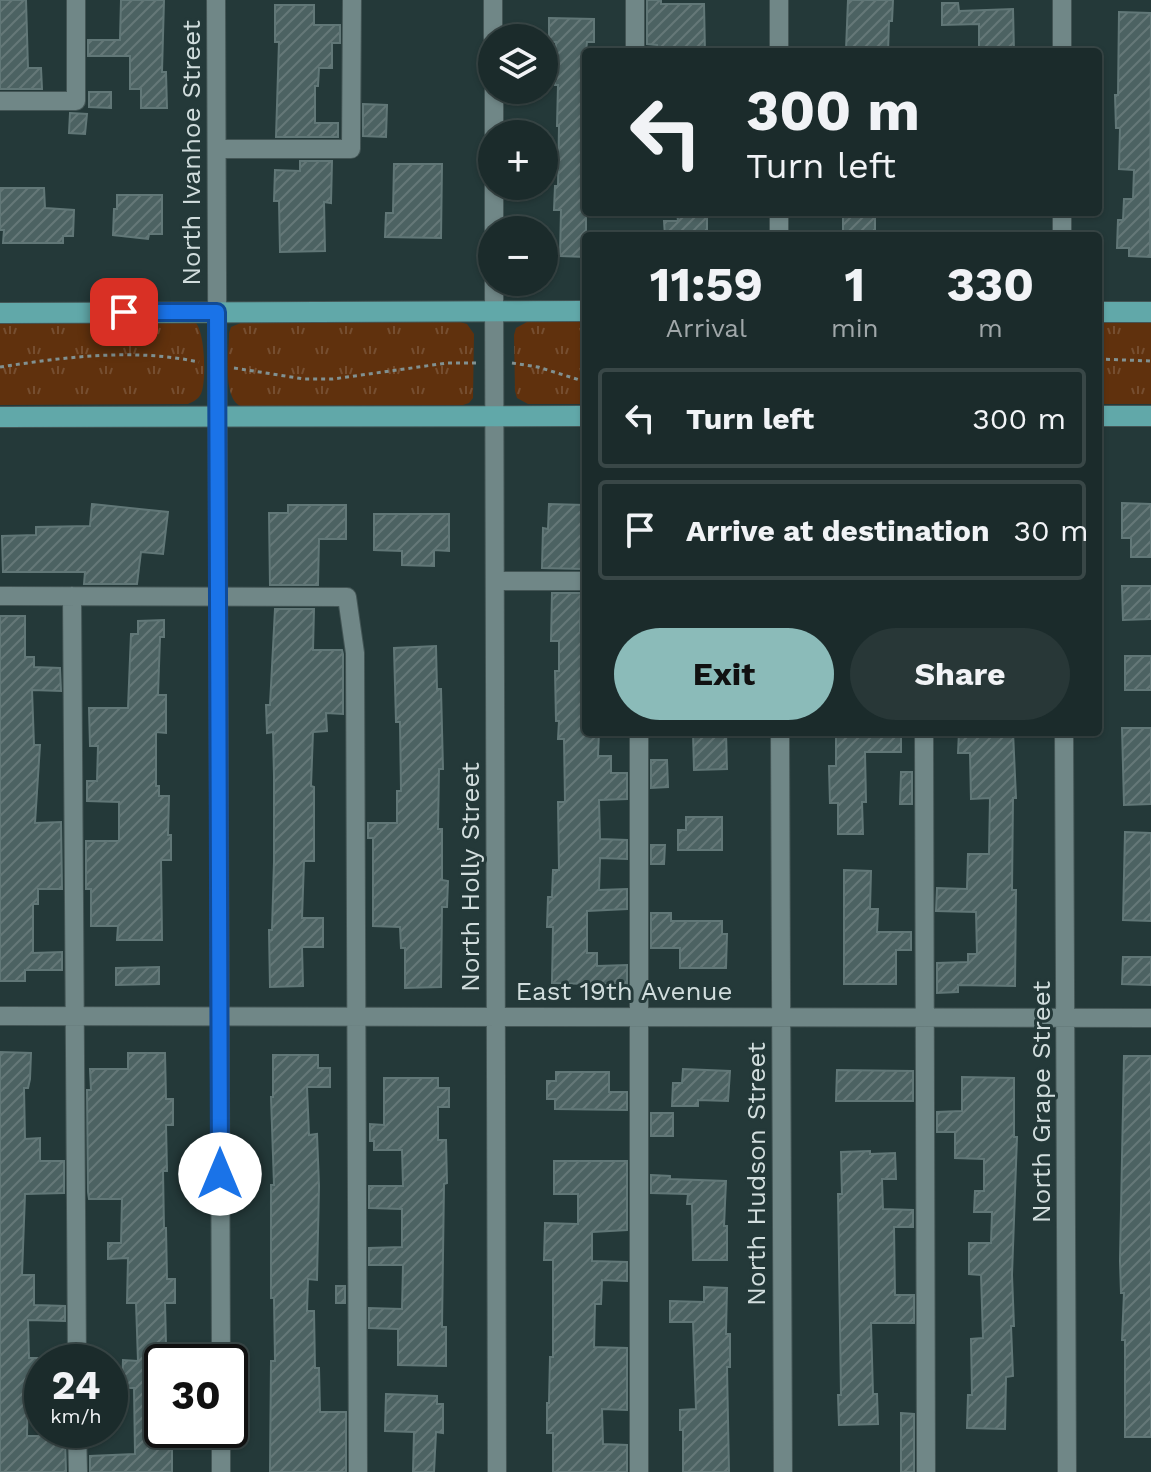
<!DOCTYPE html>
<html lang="en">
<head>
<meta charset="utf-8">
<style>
	:root { --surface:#1b2b2b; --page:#283737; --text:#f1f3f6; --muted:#a0a7a9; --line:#394747; --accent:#8bbbb9 }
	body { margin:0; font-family:"Work Sans",sans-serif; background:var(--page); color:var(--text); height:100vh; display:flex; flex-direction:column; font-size:30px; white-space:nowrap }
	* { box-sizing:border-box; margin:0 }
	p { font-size:26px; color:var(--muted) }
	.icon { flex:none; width:44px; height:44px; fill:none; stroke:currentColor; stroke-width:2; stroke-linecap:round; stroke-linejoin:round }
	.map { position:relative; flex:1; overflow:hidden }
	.drawer { position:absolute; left:582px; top:232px; width:520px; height:504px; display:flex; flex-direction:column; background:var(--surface); border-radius:8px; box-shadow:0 2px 6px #0004,0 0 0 2px var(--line) }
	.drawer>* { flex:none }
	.banner { position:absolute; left:582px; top:48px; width:520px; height:168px; border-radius:8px; box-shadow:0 2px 6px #0004,0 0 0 2px var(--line); background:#1b2b2b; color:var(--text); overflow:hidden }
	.controls { position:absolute; left:478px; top:24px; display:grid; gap:16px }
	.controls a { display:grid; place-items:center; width:80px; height:80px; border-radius:50%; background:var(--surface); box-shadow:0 2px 6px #0004,0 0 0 2px var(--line); font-size:40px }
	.speed { position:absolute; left:24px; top:1344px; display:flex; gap:16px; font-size:40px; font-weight:700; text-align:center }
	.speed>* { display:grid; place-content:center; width:104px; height:104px; border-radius:50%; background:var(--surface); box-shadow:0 2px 6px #0004,0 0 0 2px var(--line); line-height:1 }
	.speed small { font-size:20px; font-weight:400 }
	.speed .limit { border:4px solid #111; border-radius:12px; background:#fff; color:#111 }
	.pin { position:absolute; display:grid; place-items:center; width:68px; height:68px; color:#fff; margin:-34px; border-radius:16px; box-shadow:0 4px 12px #0006 }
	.me { position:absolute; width:88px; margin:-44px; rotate:0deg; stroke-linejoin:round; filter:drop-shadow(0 0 6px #0008) }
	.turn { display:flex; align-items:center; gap:28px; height:168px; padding:0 32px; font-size:36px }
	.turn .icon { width:104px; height:104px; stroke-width:2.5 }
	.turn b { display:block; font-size:56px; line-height:68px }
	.eta { display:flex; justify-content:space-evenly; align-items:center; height:136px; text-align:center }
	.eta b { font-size:48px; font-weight:700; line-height:56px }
	.primary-button { display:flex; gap:16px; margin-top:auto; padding:16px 32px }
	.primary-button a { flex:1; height:92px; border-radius:48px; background:var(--accent); color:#111; font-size:32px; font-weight:700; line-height:92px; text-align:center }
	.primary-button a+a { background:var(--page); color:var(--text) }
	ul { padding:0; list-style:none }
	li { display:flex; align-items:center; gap:24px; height:100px; margin:0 16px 12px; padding:0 16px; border:4px solid var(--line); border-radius:8px }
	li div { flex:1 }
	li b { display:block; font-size:30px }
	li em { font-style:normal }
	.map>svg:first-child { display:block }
</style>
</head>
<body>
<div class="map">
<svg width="1151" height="1472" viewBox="0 0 1151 1472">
	<defs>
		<pattern id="park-tufts" width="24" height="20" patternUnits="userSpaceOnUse" patternTransform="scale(2)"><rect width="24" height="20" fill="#60310d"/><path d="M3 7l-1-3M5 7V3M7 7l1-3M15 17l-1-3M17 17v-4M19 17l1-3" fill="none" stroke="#764e30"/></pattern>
		<pattern id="building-hatch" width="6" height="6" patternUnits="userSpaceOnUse" patternTransform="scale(2)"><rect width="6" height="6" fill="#4c6262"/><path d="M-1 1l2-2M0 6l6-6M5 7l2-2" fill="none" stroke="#657878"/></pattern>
	</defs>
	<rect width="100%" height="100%" fill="#243939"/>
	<!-- park -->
	<path fill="url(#park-tufts)" d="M188,321L196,323C205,334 206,377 202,391C200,398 195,401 188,404L0,405V322Z
		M243,322H460L467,324L474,334L473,398L469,403L463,405L241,406C222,399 229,351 229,333L231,327Z
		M527,322H586V404H528L517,398L515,391L514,335L516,328Z
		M1098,322H1151V404H1098Z"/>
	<!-- building -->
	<path fill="url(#building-hatch)" stroke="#617777" stroke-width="2" d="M0,0H26L28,68H41L42,89H0Z
		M121,0H164L162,72H166L167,108H141V89H130V56H88V40H120Z
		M647,0H661V4H704L705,52H657V45L647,44Z
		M848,0H893L892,21H889L888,52L846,50Z
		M942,3H958L959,11L1013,9L1014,52H979V24L942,25Z
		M275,5H314V25H340V43H332V68H319L318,86H315V123H338V137H276L279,42H275Z
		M1119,12L1151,13L1150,257L1129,256V248H1117L1118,220H1123L1124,199H1133L1134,170L1119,169L1120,128H1116L1115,95H1118Z
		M549,18L594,19V42H587L586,52V257L560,256L561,210H554L555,186H558L559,126H557L558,85H555L556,42H549Z
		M89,92H111V108L89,107Z
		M363,104L387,105L386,137L363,136Z
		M70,113L87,114L85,134L69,133Z
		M300,161H332L331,203L324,202L325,251L280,252L279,201H274L275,170L300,171Z
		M394,164H442L441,238L385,237L386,213H393Z
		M0,188H44L45,208L74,210L73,236H63V243H3L4,230H0Z
		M117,195H162V234H149L148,239L113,235L114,209H117Z
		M677,212H707V236H665L664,221H678Z
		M843,212H875V236H843Z
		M1122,503L1151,504V557H1131V538H1122Z
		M92,504L168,512L163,554L141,552L137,584H84L85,572H3L2,536L36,535V527L90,526Z
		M549,504L584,505L583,569L542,568L543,528L548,529Z
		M288,505H346V539H319L318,585H270L269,513H288Z
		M374,514H449V551L434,550V566L402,565V551L374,550Z
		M1122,586H1151V619L1123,620Z
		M552,593H581L580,631H586V732H599L598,756H611V773H627V799L599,800L600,839L627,840V859L600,858L599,890L627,889V909L587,911V953H597V966L627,965V985L552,983L553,927H547L548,897H552L553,870H559L558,802H565L564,739H558L559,721H556L555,671H559V641H551Z
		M275,609H314L313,650H342L343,654V714L326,713L327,731L313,732L311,786L314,787V861H304L302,918H323V947H302L303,986L270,987L269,930H272L274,862V776L273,732L267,733L266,705H270Z
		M0,616H25V657H34V667L60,668L61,691L32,690L34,745H40L35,823L61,822L62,889H38V904H33V953L62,952V970H25V981H0Z
		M164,620V637H160L158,695H166V733L156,732V786H159V796H169L168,835H171V860H161L162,940H117L118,926H91V889H86V841H119V802L87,801V781H97L98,746H90L89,708H128L131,634H138V621Z
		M436,646L437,689H441L443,769H439L438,829H442V880L448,881L447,907H442L441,987L405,988V948H401L400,927L373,926V838H368V823H397V791H401L400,722H396L394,648Z
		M1125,656H1151V690H1125Z
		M1122,728H1151V804L1124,805Z
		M726,732L727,769L694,770L693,733Z
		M836,732H901V752H865L866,802H862L863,834H838V803H830L829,766H836Z
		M959,732H1013L1016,798H1013L1012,890H1016L1015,986L958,985V992L937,993V963L968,962V954H977L976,912L936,911L937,888L967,889L968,854H989L990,798L971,799L970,753H958Z
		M651,760H667L668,787L651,788Z
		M901,772H912V804H900Z
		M686,817H722V850H678V830H686Z
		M1125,832L1151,833V921L1123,920Z
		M651,845H665L664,864H651Z
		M844,870L871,871L870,909H878L877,932H911V950H896V984H844Z
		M651,913H671V921H722V934H727L726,968H680V948H651Z
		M1123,957H1151V985L1122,984Z
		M159,967V984L116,985V968Z
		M0,1052L31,1053L30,1079L28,1088H24L25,1139L40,1138V1161H64V1193L25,1194L22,1275H34V1305L65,1306V1321L28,1320L29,1358H39V1389H28L27,1436H65L66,1472H0Z
		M128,1053H165L166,1099H173V1125H166L167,1171H163L164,1228H166L167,1279H175V1303H165L166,1344L165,1362H162V1430H172V1472H90V1456L135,1454L134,1388H122L123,1360L138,1361L136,1303H127L128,1258L108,1259V1243H121L122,1199H89L88,1192L87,1090H91L90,1069H128Z
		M273,1055H318V1068H330V1087H307L309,1135L317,1134L319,1186L317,1280L308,1279L307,1311H314L315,1368H319L320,1412H346V1472H270L271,1361H275L274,1298H271V1185H274L271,1097H273Z
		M1124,1056H1151V1437H1125V1340H1122L1124,1293H1121L1120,1261Z
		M683,1069L730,1071L728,1101L698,1100V1106H672L673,1083H682Z
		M837,1070L913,1071V1101H836Z
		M556,1072H609V1092H627V1110L555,1109V1099H547V1081H556Z
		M962,1077L1014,1078V1137H1017L1012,1275L1014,1326H1011L1013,1376L1006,1377L1005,1429L967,1428L968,1395H972L971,1339L983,1338L981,1275L969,1274V1243H991L992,1212H974L975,1191H984V1159L955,1158V1132H937V1112L962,1111Z
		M384,1078H438V1088H449V1107H438V1140H446L447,1183L444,1184L442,1327H446V1366L398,1365V1329L369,1328V1308L402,1309L403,1265H369V1248L402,1247V1209L369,1208V1186H403L402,1150H374V1141H370V1124L384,1125Z
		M651,1113H673V1136H651Z
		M870,1151V1154L895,1153L896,1179H882L883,1209L913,1210V1227H894L895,1295H914V1323H871L873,1394H877L878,1424L839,1425L838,1395H841L838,1194H842L841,1152Z
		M554,1161H627V1230L592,1232V1261L627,1262V1281L602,1280L601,1304H595L594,1347L627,1348V1410L602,1409L603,1444L627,1445V1472H553V1433H547V1403H549L550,1357H553V1260H544L545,1223L578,1224V1194H554Z
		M651,1175L670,1176V1179L726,1181L724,1226H727V1260H693L692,1204H687L688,1194L651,1193Z
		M336,1286H345V1303H336Z
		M704,1287L727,1288L726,1334H730V1367H727L729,1472H683V1430H680V1410L696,1409L693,1322H670V1301L704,1302Z
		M386,1394L437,1396V1404H443V1433L436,1432L434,1472H413L414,1432L385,1431Z
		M901,1413L914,1414V1472H901Z"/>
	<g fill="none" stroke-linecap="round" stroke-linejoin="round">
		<defs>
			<path id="minor" d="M216,0L221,1362
				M493,0V38
				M1062,0V52
				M635,52V0
				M779,52V0
				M494,90V134
				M0,101H76V0
				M217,149H351L352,0
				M494,186V230
				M1062,212V236
				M779,236V212
				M494,282L497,1472
				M495,581H586
				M0,596L347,597L355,653L358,1472
				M72,596L77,1362
				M639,732V1472
				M780,732L783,1472
				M924,732L926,1472
				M1064,732L1067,1472
				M0,1016L1151,1018
				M77,1430L78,1472
				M221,1430V1472"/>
			<path id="major" d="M1098,312H1151
				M0,313L586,311
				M1098,416H1151
				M0,417L586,416"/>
		</defs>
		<!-- minor casing -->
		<use href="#minor" stroke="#435555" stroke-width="20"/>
		<!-- major casing -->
		<use href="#major" stroke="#435555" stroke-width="22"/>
		<!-- path -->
		<path stroke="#819191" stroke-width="3" stroke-dasharray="4 4" stroke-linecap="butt" d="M1098,359L1151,361
			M512,363L538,367L586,382
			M0,367C66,357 133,348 199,362
			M234,368L304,379H333L447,363H476"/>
		<!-- minor -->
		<use href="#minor" stroke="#708787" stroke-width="18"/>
		<!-- major -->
		<use href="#major" stroke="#61a8a9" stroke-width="20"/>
	</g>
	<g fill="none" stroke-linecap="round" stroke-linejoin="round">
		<defs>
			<path id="route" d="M124,312H217L220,1174"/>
		</defs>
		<!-- route casing -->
		<use href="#route" stroke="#114b97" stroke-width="20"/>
		<!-- route -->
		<use href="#route" stroke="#1a73e8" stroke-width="14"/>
	</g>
	<g text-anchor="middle" stroke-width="6" stroke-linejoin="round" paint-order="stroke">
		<!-- street labels -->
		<g font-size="26" fill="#d1dddd" stroke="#243939">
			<text transform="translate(191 153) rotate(-90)" y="9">North Ivanhoe Street</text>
			<text transform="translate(470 877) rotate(-90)" y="9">North Holly Street</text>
			<text x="624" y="1000">East 19th Avenue</text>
			<text transform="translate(1041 1102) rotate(-90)" y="9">North Grape Street</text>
			<text transform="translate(756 1174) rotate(-90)" y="9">North Hudson Street</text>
		</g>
	</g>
</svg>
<div class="controls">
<a><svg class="icon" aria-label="layers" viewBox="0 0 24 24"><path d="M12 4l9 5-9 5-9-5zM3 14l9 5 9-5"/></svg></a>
<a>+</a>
<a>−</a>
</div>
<div class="speed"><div>24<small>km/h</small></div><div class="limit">30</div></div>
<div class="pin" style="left:124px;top:312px;background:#d93025"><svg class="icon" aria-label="arrive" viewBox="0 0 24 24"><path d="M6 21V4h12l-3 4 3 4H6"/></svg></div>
<svg class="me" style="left:220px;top:1174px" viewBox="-20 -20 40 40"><circle r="19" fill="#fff"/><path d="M0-13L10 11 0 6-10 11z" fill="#1a73e8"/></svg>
<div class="banner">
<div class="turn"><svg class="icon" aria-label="left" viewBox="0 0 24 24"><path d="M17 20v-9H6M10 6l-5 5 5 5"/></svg><div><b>300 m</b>Turn left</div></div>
</div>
<section class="drawer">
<div class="eta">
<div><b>11:59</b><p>Arrival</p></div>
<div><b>1</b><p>min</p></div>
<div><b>330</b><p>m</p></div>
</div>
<ul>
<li><svg class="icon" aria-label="left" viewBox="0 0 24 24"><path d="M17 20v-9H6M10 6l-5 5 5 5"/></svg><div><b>Turn left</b></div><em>300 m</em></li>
<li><svg class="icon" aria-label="arrive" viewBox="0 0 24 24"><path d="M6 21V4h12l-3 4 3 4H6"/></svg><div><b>Arrive at destination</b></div><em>30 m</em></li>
</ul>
<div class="primary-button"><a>Exit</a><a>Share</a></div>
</section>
</div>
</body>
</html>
